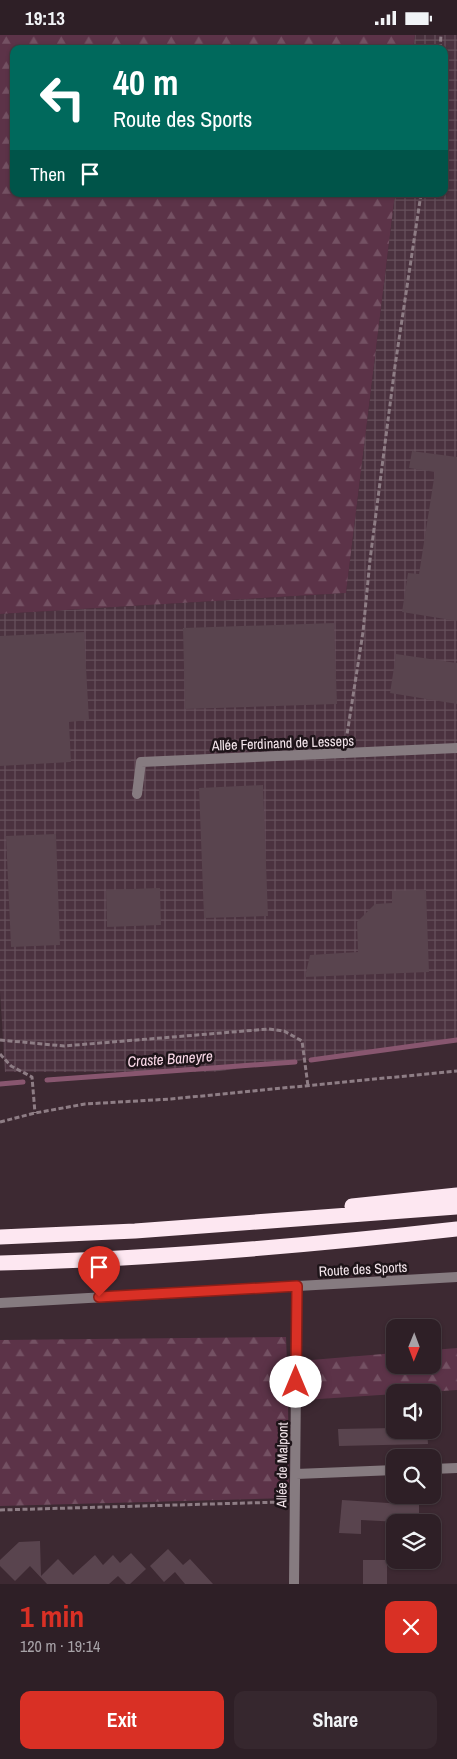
<!DOCTYPE html>
<html lang="en">
<head>
<meta charset="utf-8">
<style>
	:root { --surface:#2e1f26; --page:#36272e; --text:#f1f3f6; --muted:#a7a2a7; --line:#493d43; --accent:#d93025 }
	body { margin:0; font-family:"Archivo Narrow",sans-serif; background:var(--page); color:var(--text); height:100vh; display:flex; flex-direction:column; font-size:19px; white-space:nowrap }
	* { box-sizing:border-box; margin:0 }
	p { font-size:16px; color:var(--muted) }
	.icon { flex:none; width:28px; height:28px; fill:none; stroke:currentColor; stroke-width:2; stroke-linecap:round; stroke-linejoin:round }
	.map { position:relative; height:1549px; overflow:hidden }
	.panel { display:flex; flex-direction:column; background:var(--surface); flex:1 }
	.panel>* { flex:none }
	.banner { position:absolute; left:10px; top:10px; width:438px; height:152px; border-radius:10px; box-shadow:0 1px 4px #0004,0 0 0 1px var(--line); background:#00695c; color:#fff; overflow:hidden }
	.needle { width:32px; rotate:181deg }
	.fabs { position:absolute; left:386px; top:1284px; display:grid; gap:10px }
	.fabs a { display:grid; place-items:center; width:55px; height:55px; border-radius:10px; background:var(--surface); box-shadow:0 1px 4px #0004,0 0 0 1px var(--line); font-size:25px }
	.pin { position:absolute; display:grid; place-items:center; width:42px; height:42px; color:#fff; margin:-51px -21px; border-radius:50% 50% 50% 0; rotate:-45deg; box-shadow:0 0 5px #0007 }
	.pin .icon { rotate:45deg }
	.me { position:absolute; width:55px; margin:-28px; rotate:0deg; stroke-linejoin:round; filter:drop-shadow(0 0 4px #0008) }
	.turn { display:flex; align-items:center; gap:18px; height:105px; padding:0 20px; font-size:22px }
	.turn .icon { width:65px; height:65px; stroke-width:2.5 }
	.turn b { display:block; font-size:35px; line-height:42px }
	.then { display:flex; align-items:center; height:48px; padding:0 20px; background:#0003; gap:10px; font-size:19px }
	.round { display:grid; place-items:center; flex:none; width:52px; height:52px; border-radius:10px; background:var(--page) }
	.head { display:flex; align-items:center; justify-content:space-between; height:85px; padding:0 20px }
	h1 { font-size:30px; font-weight:800; line-height:38px; color:var(--accent) }
	.cta { display:flex; gap:10px; margin-top:auto; padding:10px 20px }
	.cta a { flex:1; height:58px; border-radius:10px; background:var(--accent); color:#fff; font-size:20px; font-weight:800; line-height:58px; text-align:center }
	.cta a+a { background:var(--page); color:var(--text) }
	.status { display:flex; justify-content:space-between; align-items:center; height:35px; padding:0 25px; background:var(--surface); direction:ltr }
	.status svg { height:14px; fill:currentColor }
	.map>svg:first-child { display:block }
</style>
</head>
<body>
<div class="status"><b>19:13</b><svg viewBox="0 0 49 12"><path d="M0 12V9h3v3zM5 12V6h3v6zM10 12V3h3v9zM15 12V0h3v12zM26 1h20v11H26zM47 4h2v5h-2z"/></svg></div>
<div class="map">
<svg width="457" height="1549" viewBox="0 0 457 1549">
	<defs>
		<pattern id="industrial-grid" width="8" height="8" patternUnits="userSpaceOnUse" patternTransform="scale(1.25)"><rect width="8" height="8" fill="#4b323f"/><path d="M0 4h8M4 0v8" fill="none" stroke="#66505b"/></pattern>
		<pattern id="forest-firs" width="22" height="20" patternUnits="userSpaceOnUse" patternTransform="scale(1.25)"><rect width="22" height="20" fill="#5c3348"/><path d="M5 1l3.5 6h-7zM16 11l3.5 6h-7z" fill="#745163"/></pattern>
	</defs>
	<rect width="100%" height="100%" fill="#3d2932"/>
	<!-- industrial -->
	<path fill="url(#industrial-grid)" d="M415,0H457V1005L212,1037H5L0,955V579L346,558L395,159H444V14H413Z"/>
	<!-- forest -->
	<path fill="url(#forest-firs)" d="M0,0H415L413,14H14V159H395L346,558L0,579Z
		M286,1302L287,1327L395,1318V1330H432L433,1315L457,1313V1355L288,1366L289,1463L0,1471V1305Z"/>
	<g fill="none" stroke-linecap="round" stroke-linejoin="round">
		<!-- stream -->
		<path stroke="#88566f" stroke-width="5" d="M311,1025L457,1005
			M47,1045L295,1027
			M0,1049L23,1047"/>
	</g>
	<!-- building -->
	<path fill="#59444e" d="M412,416L457,422V586L402,577L408,538L419,539L435,437L409,433Z
		M334,588L337,669L185,674L183,593Z
		M84,597L89,685L69,687L71,727L0,731V601Z
		M396,619L457,628V669L390,658Z
		M263,750L268,881L204,883L199,753Z
		M56,799L60,910L11,912L6,801Z
		M160,853L161,890L107,892L106,855Z
		M426,855L429,937L305,942L310,920L358,917L357,887L375,869L392,868V856Z
		M395,1393V1395H427L428,1409L339,1411L338,1394Z
		M342,1465L419,1470V1488L361,1485V1499L339,1498Z
		M40,1506L41,1541L58,1524L73,1540L95,1520L103,1530L113,1520L120,1528L131,1518L146,1534L130,1549H126L118,1541L109,1549H47L30,1531L15,1546L0,1531V1525L19,1507Z
		M168,1514L183,1530L190,1524L213,1549H185L175,1537L164,1547L150,1531Z
		M363,1525H387V1549H363Z"/>
	<g fill="none" stroke-linecap="round" stroke-linejoin="round">
		<!-- path -->
		<path stroke="#8e7d85" stroke-width="3" stroke-dasharray="5 2.5" stroke-linecap="butt" d="M440,14L441,0
			M346,706L363,597L370,525L395,331L421,159
			M0,1005L64,1011L269,994L284,996L302,1006L308,1051
			M0,1019L11,1031L32,1042L35,1078
			M0,1087L35,1078L85,1069L171,1064L457,1036
			M0,1475L282,1467"/>
		<!-- minor -->
		<path stroke="#867b80" stroke-width="10" d="M137,759L141,727L457,713
			M0,1268L457,1242
			M432,1434L457,1433
			M296,1439L395,1435
			M294,1549L297,1251"/>
		<!-- motorway -->
		<path stroke="#fde7f1" stroke-width="15" d="M352,1171L457,1160
			M0,1202L135,1196L457,1172
			M0,1228C153,1224 305,1211 457,1194"/>
	</g>
	<g fill="none" stroke-linecap="round" stroke-linejoin="round">
		<defs>
			<path id="route" d="M99,1262L297,1251L296,1347"/>
		</defs>
		<!-- route casing -->
		<use href="#route" stroke="#8d1f18" stroke-width="12"/>
		<!-- route -->
		<use href="#route" stroke="#d93025" stroke-width="9"/>
	</g>
	<g text-anchor="middle" stroke-width="5" stroke-linejoin="round" paint-order="stroke">
		<!-- street labels -->
		<g font-size="14" fill="#f4e6ec" stroke="#1e1419">
			<text transform="translate(283 708) rotate(-2)" y="5">Allée Ferdinand de Lesseps</text>
			<text transform="translate(363 1234) rotate(-3)" y="5">Route des Sports</text>
			<text transform="translate(282 1430) rotate(-89)" y="5">Allée de Malpont</text>
		</g>
		<!-- water labels -->
		<g font-size="15" font-style="italic" fill="#fad9e8" stroke="#1e1419">
			<text transform="translate(170 1024) rotate(-4)" y="5">Craste Baneyre</text>
		</g>
	</g>
</svg>
<div class="fabs">
<a><svg class="needle" viewBox="-14 -14 28 28"><path d="M0-13l5 13h-10z" fill="#e53935"/><path d="M0 13l5-13h-10z" fill="#a7a2a7"/></svg></a>
<a><svg class="icon" aria-label="sound" viewBox="0 0 24 24"><path d="M4 9h4l5-4v14l-5-4H4zM17 9q2 3 0 6"/></svg></a>
<a><svg class="icon" aria-label="search" viewBox="0 0 24 24"><circle cx="10" cy="10" r="6"/><path d="M15 15l6 6"/></svg></a>
<a><svg class="icon" aria-label="layers" viewBox="0 0 24 24"><path d="M12 4l9 5-9 5-9-5zM3 14l9 5 9-5"/></svg></a>
</div>
<div class="pin" style="left:99px;top:1262px;background:#d93025"><svg class="icon" aria-label="arrive" viewBox="0 0 24 24"><path d="M6 21V4h12l-3 4 3 4H6"/></svg></div>
<svg class="me" style="left:296px;top:1347px" viewBox="-20 -20 40 40"><circle r="19" fill="#fff"/><path d="M0-13L10 11 0 6-10 11z" fill="#d93025"/></svg>
<div class="banner">
<div class="turn"><svg class="icon" aria-label="left" viewBox="0 0 24 24"><path d="M17 20v-9H6M10 6l-5 5 5 5"/></svg><div><b>40 m</b>Route des Sports</div></div>
<div class="then">Then<svg class="icon" aria-label="arrive" viewBox="0 0 24 24"><path d="M6 21V4h12l-3 4 3 4H6"/></svg></div>
</div>
</div>
<section class="panel">
<div class="head"><div><h1>1 min</h1><p>120 m · 19:14</p></div><a class="round" style="background:#d93025;color:#fff"><svg class="icon" aria-label="close" viewBox="0 0 24 24"><path d="M6 6l12 12M18 6L6 18"/></svg></a></div>
<div class="cta"><a>Exit</a><a>Share</a></div>
</section>
</body>
</html>
